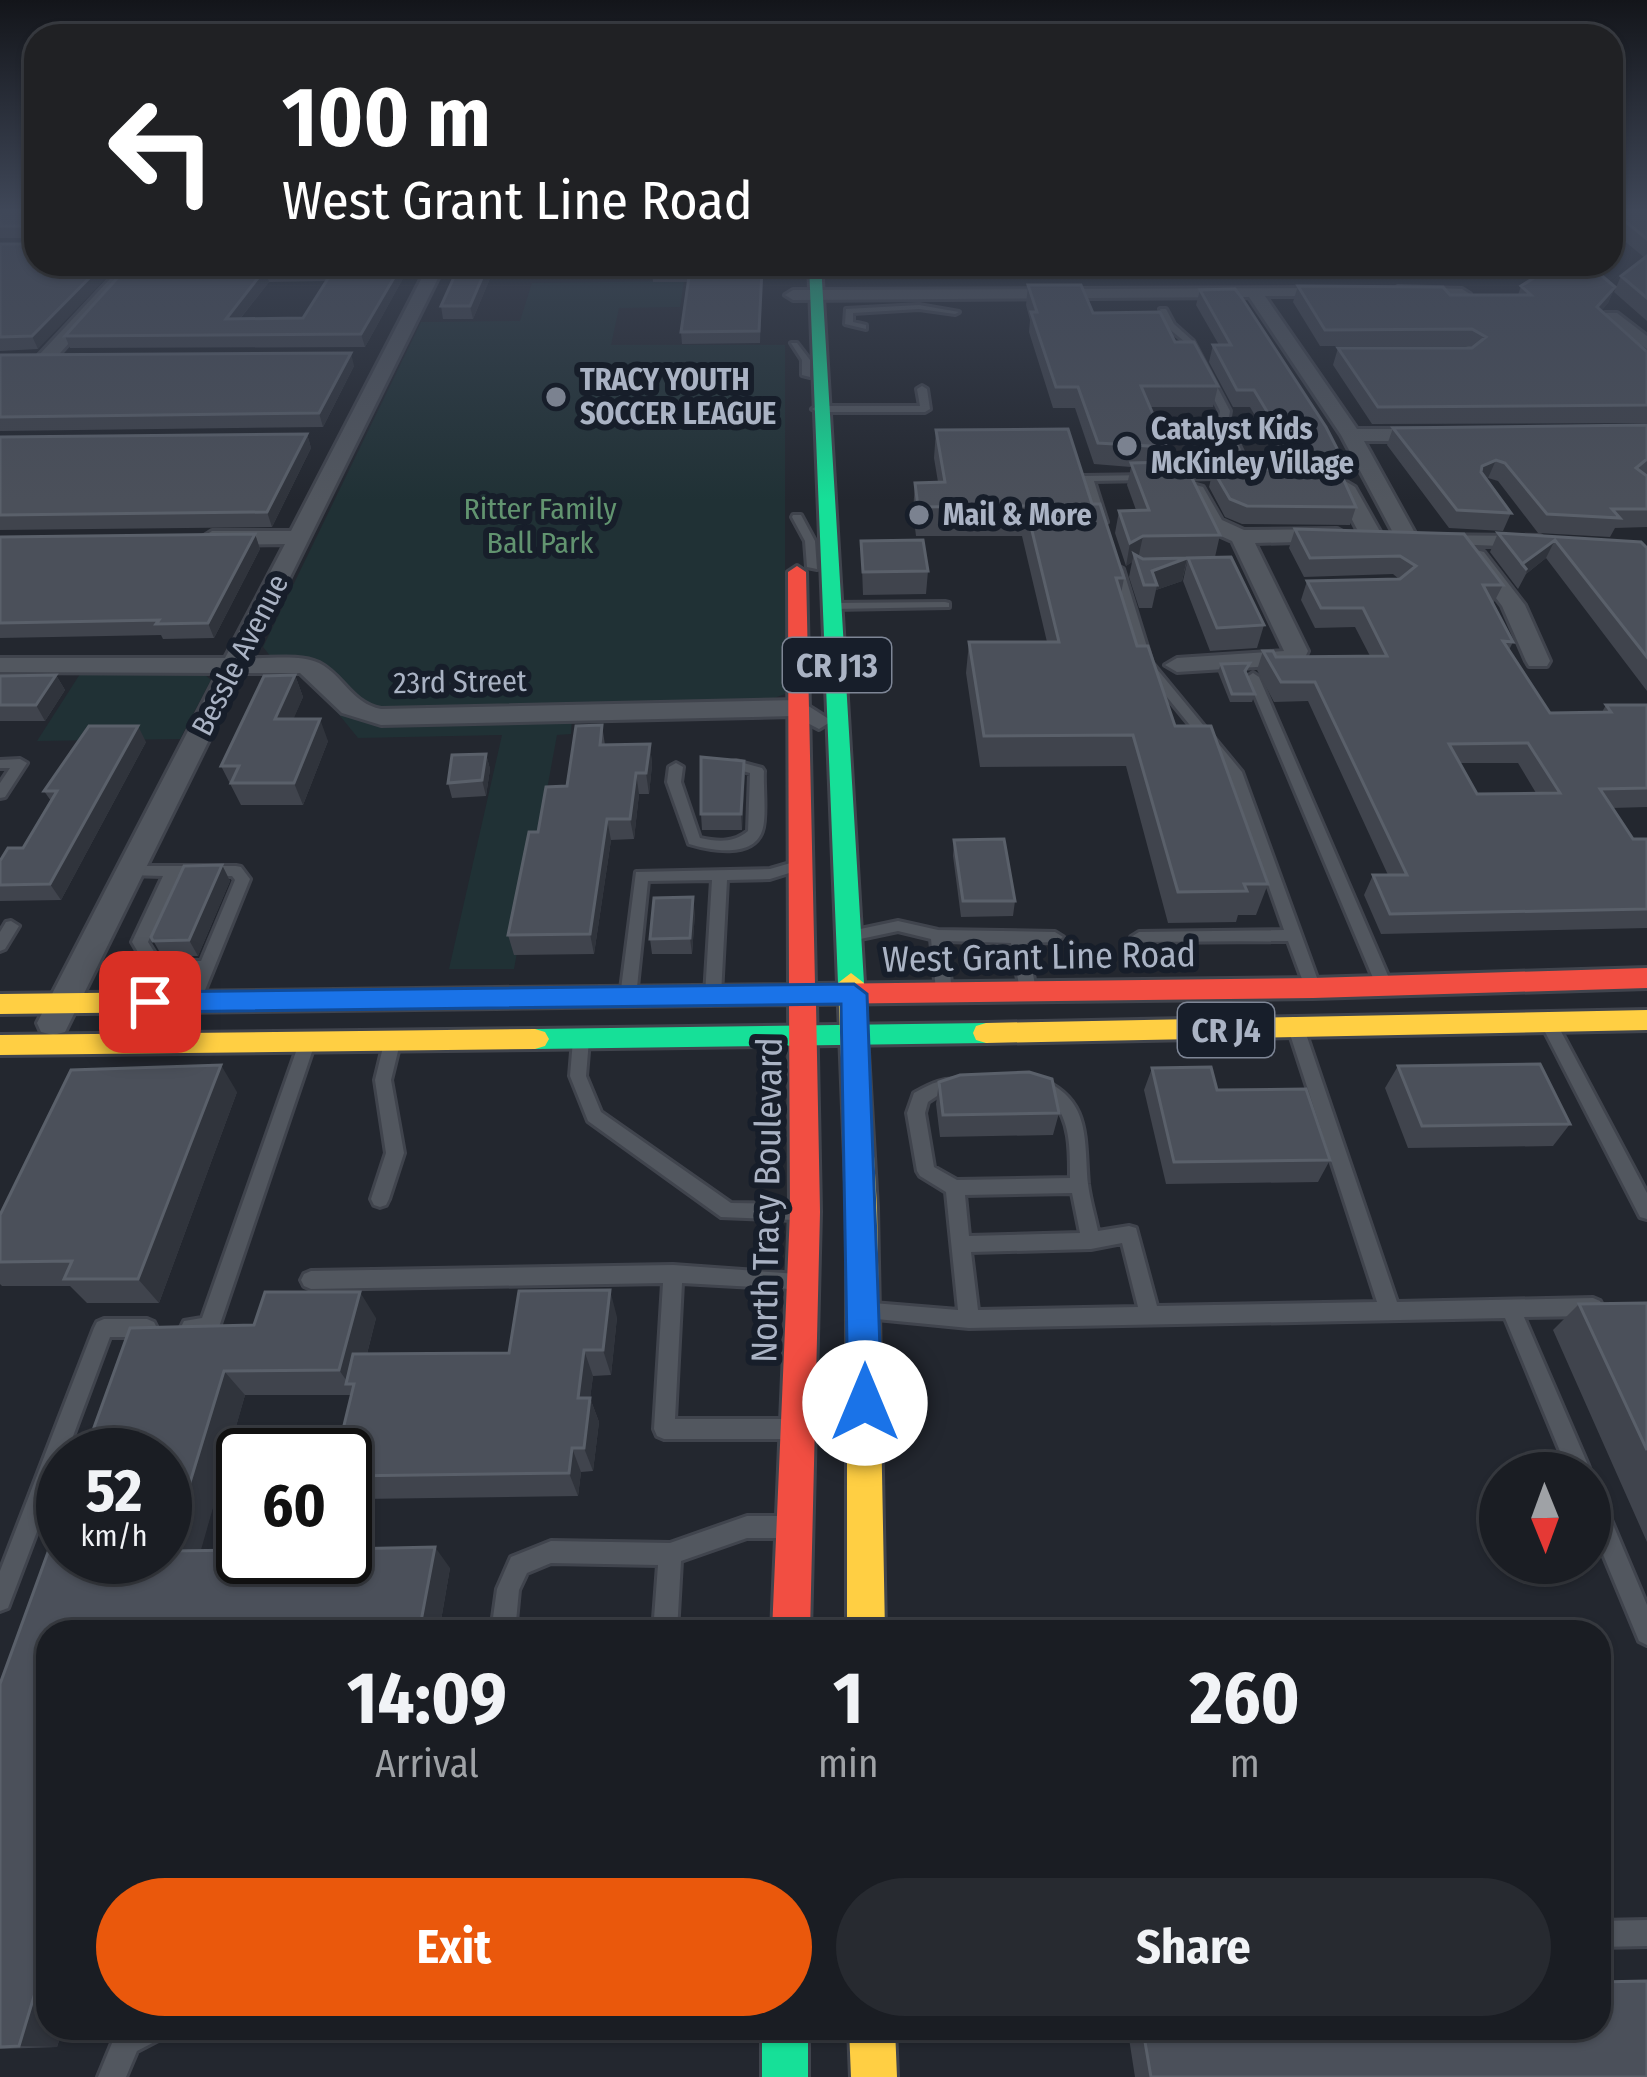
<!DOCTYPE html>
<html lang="en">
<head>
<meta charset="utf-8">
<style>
	:root { --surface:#1a1d23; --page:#272a30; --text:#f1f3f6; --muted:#9fa2a6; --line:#383b41; --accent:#ea580c }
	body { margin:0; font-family:"Fira Sans Condensed",sans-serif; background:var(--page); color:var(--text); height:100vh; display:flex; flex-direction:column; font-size:45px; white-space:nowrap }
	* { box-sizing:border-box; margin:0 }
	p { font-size:39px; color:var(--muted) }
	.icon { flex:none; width:66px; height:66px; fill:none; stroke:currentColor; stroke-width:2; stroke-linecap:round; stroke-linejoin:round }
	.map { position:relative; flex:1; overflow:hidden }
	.sheet { position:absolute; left:36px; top:1620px; width:1575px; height:420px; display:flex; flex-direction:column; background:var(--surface); border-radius:36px; box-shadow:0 3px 9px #0004,0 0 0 3px var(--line) }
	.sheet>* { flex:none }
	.hud { position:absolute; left:24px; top:24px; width:1599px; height:252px; border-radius:36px; box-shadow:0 3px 9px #0004,0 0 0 3px var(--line); background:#202124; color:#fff; overflow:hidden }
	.needle { width:78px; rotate:179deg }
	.fabs { position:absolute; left:1479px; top:1452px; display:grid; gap:24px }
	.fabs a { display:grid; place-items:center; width:132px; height:132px; border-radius:50%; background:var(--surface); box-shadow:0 3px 9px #0004,0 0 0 3px var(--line); font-size:60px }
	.speed { position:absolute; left:36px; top:1428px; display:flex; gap:24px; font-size:60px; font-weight:700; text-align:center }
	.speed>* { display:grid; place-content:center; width:156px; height:156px; border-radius:50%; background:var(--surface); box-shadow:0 3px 9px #0004,0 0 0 3px var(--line); line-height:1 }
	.speed small { font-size:30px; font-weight:400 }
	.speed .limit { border:6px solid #111; border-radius:18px; background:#fff; color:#111 }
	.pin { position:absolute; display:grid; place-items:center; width:102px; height:102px; color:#fff; margin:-51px; border-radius:24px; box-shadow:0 6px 18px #0006 }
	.me { position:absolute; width:132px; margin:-66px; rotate:0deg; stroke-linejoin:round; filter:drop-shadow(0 0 9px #0008) }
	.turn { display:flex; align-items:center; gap:42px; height:252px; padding:0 60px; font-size:54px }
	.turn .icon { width:156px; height:156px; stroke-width:2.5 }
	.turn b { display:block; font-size:84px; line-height:102px }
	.eta { display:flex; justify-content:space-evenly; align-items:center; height:204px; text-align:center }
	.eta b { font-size:72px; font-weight:700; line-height:84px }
	.cta { display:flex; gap:24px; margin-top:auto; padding:24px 60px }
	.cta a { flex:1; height:138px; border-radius:72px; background:var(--accent); color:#fff; font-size:48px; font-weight:700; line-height:138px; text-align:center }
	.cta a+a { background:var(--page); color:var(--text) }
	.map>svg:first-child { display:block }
</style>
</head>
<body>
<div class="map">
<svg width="1647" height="2077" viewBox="0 0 1647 2077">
	<rect width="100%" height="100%" fill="#23272f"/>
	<!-- green -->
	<path fill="#203135" d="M684,281L680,307L619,308L611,345H785V694L766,701L765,716L572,717L571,734L557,735L514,969H449L502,735L358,738L310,679L271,657L263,647L421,322L520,321L532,283Z
		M203,673L211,680L180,739L37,741L80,674Z"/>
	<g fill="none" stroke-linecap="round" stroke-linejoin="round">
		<defs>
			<path id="lane" d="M728,264H736V270L740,272L793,271L797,273L793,275L739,276L729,273Z
				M919,305L959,312L955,314L919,309L853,313V322L866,325V329L845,324L846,309Z
				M1160,309H1166L1174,324L1193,341L1230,411L1228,422L1253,475L1252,477L1174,479L1169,476L1174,473L1242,472L1218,422L1220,411L1185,342L1167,327Z
				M791,343H797L810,360V377L802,375V360Z
				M922,386L927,389L930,409L925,412H817L812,409L817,406H920L917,389Z
				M1152,475V479L1148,480L1094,481L1107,522L1098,524L1084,476Z
				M793,515H801L815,541L817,569L807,567L805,541L792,517Z
				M1117,566L1123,569L1152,663L1242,772L1320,986L1318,990H1306L1288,941L1139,942L1131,937L1139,932L1284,930L1229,773L1140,664L1111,569Z
				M945,602L949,603V607L832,609L826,606L832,603Z
				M1253,673L1259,677L1392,985L1390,989L1384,991L1376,985L1247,677Z
				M20,759L27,763L5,797L0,798V783L10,768H0V760Z
				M736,761L762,768L764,771C763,786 767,818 762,831C753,859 709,850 689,844L667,782L669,767L676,763L683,767L681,782L700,838C718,842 734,843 748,831L750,773L731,768V762Z
				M794,862L799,864L801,867L799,870L770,879L727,880L721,995L713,1001L705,995L712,880L648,881L636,997L628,1003L622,1001L620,997L636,872L770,869Z
				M132,866H236L241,867L250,879L199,1005H187L185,1001L197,973L149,971L132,942L163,876L127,875L125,871ZM178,876H232L235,880L201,961H160L148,942Z
				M11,921L19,926L5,949L0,951V932L6,922Z
				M898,921L938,930L1055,932L1063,937L1055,942L1027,943L1036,990L1028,996L1020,990L1011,943L946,941L952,991L944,997L936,991L931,939L898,931L851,941L843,936L851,931Z
				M1295,1019L1303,1025L1397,1302L1593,1298L1600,1301L1603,1307L1600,1313L1593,1316L1524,1317L1588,1465L1591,1473L1590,1475L1569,1473L1505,1318L969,1328L866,1318L863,1312L866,1306L873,1303L958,1310L946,1192L920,1176L917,1171L907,1113L914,1093C930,1084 945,1076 964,1081L967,1086L964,1091L940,1094L928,1102L925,1113L934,1167L957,1180L1070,1178C1070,1153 1071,1121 1053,1102C1045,1095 1036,1092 1029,1085L1032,1080L1038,1078C1091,1098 1084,1137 1088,1184C1090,1200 1095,1216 1098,1231L1129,1226L1136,1228L1157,1306L1377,1302L1287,1025ZM1072,1193L1080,1233L969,1236L965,1195ZM1122,1243L1138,1307L978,1310L971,1252L1091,1249Z
				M1550,1020L1556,1022L1647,1193V1219L1640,1217L1542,1026Z
				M581,1034L587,1036L589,1040L586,1076L601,1112L731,1203L795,1204L802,1206L804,1212L802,1218L795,1220L721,1217L588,1121L570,1076L573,1040L575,1036Z
				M392,1037L398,1039L400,1043L391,1080L404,1153L389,1199L386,1205L380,1207L374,1205L371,1199L386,1153L375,1080L384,1043L386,1039Z
				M306,1040L312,1041L314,1046L219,1327L216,1333L209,1336L184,1333L181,1327L184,1321L202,1318L298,1046L300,1041Z
				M673,1265L798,1274L801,1280L798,1286L791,1289L682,1283L675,1419H784L791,1422L794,1429L791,1436L784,1439H664L657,1436L654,1429L663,1283L311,1289L304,1286L301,1280L304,1274L311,1271Z
				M104,1319H147L154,1322L157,1328L154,1334L147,1337H110L66,1455H63V1463L11,1600L8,1608L0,1611V1571L94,1328L97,1322Z
				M1590,1486L1598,1489L1647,1605V1645L1639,1641L1590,1523Z
				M747,1516H778L786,1519L789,1527L786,1535L778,1538H747L681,1561L677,1632H653L658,1565L551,1563L527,1573L519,1590L515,1632H491L497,1589L511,1557L551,1541L670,1543Z
				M1647,1920V1946L1599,1947V1921Z
				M123,2028H166L162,2038L137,2051L126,2077H98L117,2031Z"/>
			<path id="street" d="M124,264H141L51,363H39V355Z
				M429,264H445L250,658C271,659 299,654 319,663C344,676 351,703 381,709L799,700L832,721L819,729L794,716L381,725L342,713L300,673H242L65,1032L53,1035L41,1032L37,1023L218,673L0,672V658H225L285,544L212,545L201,538L212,531H291Z
				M1398,287L1462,289L1470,294L1462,299L1404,295L1398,293Z
				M1346,288V294L1340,296H1265L1357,429H1433L1443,435L1433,441H1364L1416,535L1540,536L1551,543L1548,548L1398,542L1341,435L1249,297L793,300L785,295L793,290Z
				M1605,313H1617L1647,336V349L1605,321Z
				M1345,481L1355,487L1382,535L1379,540L1371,541L1360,535L1335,487Z
				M1196,485L1203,487L1222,520L1244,530L1337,529L1348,535L1337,541L1255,543L1308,651L1302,664L1177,672L1165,665L1177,658L1284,651L1232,541L1205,529L1186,491Z
				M1476,550L1484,552L1525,605L1550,661L1547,666H1529L1526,661L1502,606L1465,557Z"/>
			<path id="fast" d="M809,264H821L864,983L851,993L838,983Z
				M986,1023L996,1026L999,1033L996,1040L986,1043L535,1049L525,1046L521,1039L525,1032L535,1029Z
				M762,2028H808V2077H762Z"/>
			<path id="slow" d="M851,973L864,983L877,1208L885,1632H847V1208L838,983Z
				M496,988L509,998L496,1008L0,1014V994Z
				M1647,1010V1030L986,1043L976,1040L973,1033L976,1026L986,1023Z
				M535,1029L545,1032L549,1039L545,1046L535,1049L0,1055V1035Z
				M849,2028H895L897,2077H851Z"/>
			<path id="jam" d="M797,566L806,572L815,984L1313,978L1647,968V988L1313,998L816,1004L820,1212L810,1632H772L790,1212L789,1004L496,1008L483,998L496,988L789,985L788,572Z"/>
		</defs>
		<!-- lane casing -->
		<use href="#lane" stroke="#40444d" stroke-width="6"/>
		<!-- street casing -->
		<use href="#street" stroke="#40444d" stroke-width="6"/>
		<!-- fast casing -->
		<use href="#fast" stroke="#40444d" stroke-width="6"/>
		<!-- slow casing -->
		<use href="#slow" stroke="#40444d" stroke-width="6"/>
		<!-- jam casing -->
		<use href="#jam" stroke="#40444d" stroke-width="6"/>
		<!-- lane -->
		<use href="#lane" fill="#52575f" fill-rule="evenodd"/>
		<!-- street -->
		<use href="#street" fill="#52575f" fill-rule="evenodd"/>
		<!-- fast -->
		<use href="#fast" fill="#16e098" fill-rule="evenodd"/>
		<!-- slow -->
		<use href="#slow" fill="#ffcf43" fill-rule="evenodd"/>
		<!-- jam -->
		<use href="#jam" fill="#f24e42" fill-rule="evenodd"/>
	</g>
	<!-- wall -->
	<path fill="#40444d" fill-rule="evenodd" d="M0,210H36L38,349L0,351V244H31L32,238H0Z
		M1611,210H1647V321L1614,292L1621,276L1645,258L1611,230Z
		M130,264H411L365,347L70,348L65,336ZM326,281L303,318L240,319L269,282Z
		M496,264L473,319H443L441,306Z
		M740,264H768L743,267L762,269L760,343L682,344L681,332L688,282H653L652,270L727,266L741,267Z
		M1028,285L1093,313L1175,342L1218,386L1213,407H1149L1167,447L1163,462L1220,535L1215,557L1264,625L1257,648L1210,651L1183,581L1188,558L1182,581L1156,590L1152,608H1139L1129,577L1132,562L1126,566L1115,533L1119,511L1136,510L1127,485L1131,467L1094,464L1075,408H1053L1029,332L1030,320L1026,305Z
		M1298,286L1450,295H1518L1521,286L1615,287L1608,303L1601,311L1647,352V423L1372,424L1333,365L1338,348H1470L1466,346H1320L1293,302Z
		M1200,290L1344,462L1341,473L1356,507L1350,525L1242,524L1225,517L1209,487L1213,470L1286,469L1250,407H1233L1209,362L1213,345H1219L1196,305Z
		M0,355L354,366L323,427L0,431Z
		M1647,425V527L1615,528L1610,537L1538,533L1498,481L1488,478L1486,479L1511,513L1503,531L1449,528L1387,445L1393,428Z
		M936,430L1092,504L1124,578L1121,594L1137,646L1175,726L1268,884L1256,915H1238L1236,922L1168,923L1126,766L980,767L966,673L969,642H1047L1022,536H916L913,512L915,483L938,482L934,458Z
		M307,434L311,448L272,527L0,530V437Z
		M1295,529L1464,534L1503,585L1493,604L1513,642L1509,650L1550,713L1602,712L1606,705H1647V807L1612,808L1633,839H1647V928L1381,934L1364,895L1373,875H1388L1308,701L1274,702L1257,670L1263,651L1276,657L1370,656L1355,627L1315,628L1301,600L1307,581L1399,579L1393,574L1304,577L1289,548ZM1460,763H1518L1536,793L1477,794Z
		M1498,533L1647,548V691L1546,558L1526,574L1518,589L1490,552Z
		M255,534L260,549L214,638L163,639L161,635L0,638V537Z
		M861,541L928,571L926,594L863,595Z
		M1250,663L1246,673L1255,694L1252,702H1230L1218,672L1221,664Z
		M56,675L65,690L45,721H0V676Z
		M295,675L303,697L293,719L328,741L303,805H241L221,766Z
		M602,725L605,745L650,744L652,765L649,794H639L634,839L611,840L594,954L514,955L508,935L538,832Z
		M146,742L61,900L0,901V861L23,848L51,801L44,791Z
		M486,754L490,769L486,796L452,798L448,783Z
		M744,761L742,830H702L701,814Z
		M954,840L1015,901L1013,916L961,917L953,856Z
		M222,865L230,881L198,956H162L151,937Z
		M695,913L692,954H652L650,939Z
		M1398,1066L1570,1124L1553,1146L1408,1148L1385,1088Z
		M1152,1068L1217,1090L1330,1160L1318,1182L1166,1184L1144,1090Z
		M939,1082L1059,1113L1053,1135L940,1137L936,1104Z
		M237,1092L159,1303H87L70,1286H2L0,1284V1215Z
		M1647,1303V1542L1553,1330L1579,1304Z
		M617,1317L611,1375L593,1376L590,1398L599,1422L593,1471L581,1472L578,1496L360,1499L345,1480V1455H342L338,1450L352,1395H245L200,1551L450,1568L439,1632H48V2028H63L57,2047L0,2049V1684L165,1455L254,1325L376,1318L367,1354L509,1353Z
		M1599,2028L1647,2077H1135L1128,2032L1143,2030Z"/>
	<!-- shaded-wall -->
	<path fill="#30343c" d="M103,264H120L38,349L32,336Z
		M402,264H411L365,347L361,334Z
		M488,264H496L473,319L470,306Z
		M265,269L269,282L230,331L226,319Z
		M1615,287L1608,303L1590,324L1597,307Z
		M351,353L354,366L323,427L319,413Z
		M307,434L311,448L272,527L267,512Z
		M1496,460L1488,478L1475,484L1482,466Z
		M255,534L260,549L214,638L208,623Z
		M1143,536L1138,559L1134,554L1132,562L1126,566L1130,543Z
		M1555,540L1546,558L1526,574L1527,570L1522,564Z
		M1187,558L1182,581L1156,590L1157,585L1152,571Z
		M56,675L65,690L45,721L36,705Z
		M295,675L303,697L284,741L275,719Z
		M320,719L328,741L303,805L294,783Z
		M138,726L146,742L61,900L50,884Z
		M650,744L652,765L649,794L646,773Z
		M486,754L490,769L486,796L482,780Z
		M744,761L745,776L742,830L741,814Z
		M636,773L639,794L634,839L630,819Z
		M607,819L611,840L594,954L590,934Z
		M222,865L230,881L198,956L189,940Z
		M693,897L695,913L692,954L690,938Z
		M221,1065L237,1092L159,1303L138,1279Z
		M610,1290L617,1317L611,1375L603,1350Z
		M360,1292L376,1318L358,1389L354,1384H349L339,1370Z
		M584,1350L593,1376L587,1423L578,1398Z
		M224,1371L245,1395L195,1571L169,1551Z
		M590,1398L599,1422L593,1471L584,1448Z
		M572,1448L581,1472L578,1496L569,1473Z
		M435,1547L450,1568L439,1632H419Z
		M48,1950V2028H63L57,2047L19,2046Z"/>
	<!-- building -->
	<path fill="#4b505a" stroke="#5a606a" stroke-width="3" fill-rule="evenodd" d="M0,210H36V264H103L32,336L0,337V244H31L34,226H0Z
		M1611,210H1647V239Z
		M1647,256V298L1621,276Z
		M130,264H402L361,334L65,336ZM265,269H334L303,318L226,319Z
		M460,264H488L470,306H441Z
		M653,264H726L727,266L762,269L759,331L681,332L690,270H652Z
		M1548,269H1594L1615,287L1597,307L1647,352V405L1378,407L1338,348H1472L1486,337L1472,329L1325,330L1298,286L1443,287L1450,295H1531L1521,286Z
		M1028,285H1081L1093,313L1160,312L1175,342H1194L1218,386H1141L1167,447L1098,443L1078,387H1056L1031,312H1037Z
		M1235,289L1242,298L1326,427L1344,462L1336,463L1356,507L1247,506L1230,499L1213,470L1302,469L1254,390H1237L1213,345H1231L1200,290Z
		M351,353L319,413L0,417V355Z
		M1647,425V459L1636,468L1647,476V509H1612L1620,518L1547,514L1505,463L1496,460L1482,466L1481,472L1511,513L1457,510L1393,428Z
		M1068,429L1092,504H1100L1124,578H1116L1137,646H1148L1175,726H1211L1268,884H1244L1247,891L1178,892L1133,735L984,736L969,642H1059L1026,506L918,507L915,483L945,482L936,430Z
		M307,434L267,512L0,515V437Z
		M1173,462L1186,466L1220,535L1143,536L1130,543L1119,511L1149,510L1131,463Z
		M1295,529L1464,534L1503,585H1483L1513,642L1503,641L1550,713L1611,712L1606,705H1647V788L1600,789L1633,839H1647V909L1390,914L1373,875H1407L1315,682H1281L1263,651H1273L1276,657L1387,656L1363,608H1321L1307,581L1400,579L1416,566L1400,556L1310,558ZM1528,743L1560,793L1477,794L1449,744Z
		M1498,533L1641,542L1647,548V657L1555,540L1522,564L1527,570Z
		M255,534L208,623L156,624L159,620L0,623V537Z
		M923,540L928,571L863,572L861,541Z
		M1134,554L1143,559L1187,558L1152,571L1157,585H1144Z
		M1231,557L1264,625L1217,628L1188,558Z
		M1250,663L1245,671L1255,694H1232L1221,664Z
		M56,675L36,705H0V676Z
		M295,675L275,719H320L294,783H231L239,766H221L264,676Z
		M602,725L600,745L650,744L646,773H636L630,819H607L590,934L508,935L529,832H538L546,787L567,786L576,726Z
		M89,726H138L50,884L0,885V861L8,848H23L57,791H44Z
		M486,754L482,780L448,783L452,755Z
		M701,757L744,761L741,814H701Z
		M1004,839L1015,901H963L954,840Z
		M222,865L189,940L153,941L151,937L184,866Z
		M693,897L690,938L650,939L654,898Z
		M1540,1064L1570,1124L1422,1126L1398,1066Z
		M221,1065L138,1279H64L72,1261L0,1262V1215L71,1070Z
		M1211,1067L1217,1090L1306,1089L1330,1160L1174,1162L1152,1068Z
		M1029,1072L1052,1079L1059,1113L943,1115L939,1082L960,1075Z
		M610,1290L603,1350H584L578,1398H590L584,1448H572L569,1473L345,1476V1466L349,1450H338L354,1384H346L353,1354L509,1353L519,1291Z
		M265,1292H360L339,1370L224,1371L169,1551L243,1550V1557H345V1549L435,1547L419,1632H48V1950L19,2046L0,2047V1684L63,1511V1557H165V1455H84L130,1328L254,1325Z
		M1647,1303V1450L1579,1304Z
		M1647,1981V2077H1151L1143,2030L1196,2028H1599V1982Z"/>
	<!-- sky -->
	<linearGradient id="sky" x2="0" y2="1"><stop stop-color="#13151a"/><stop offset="0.42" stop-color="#3f4758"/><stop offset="1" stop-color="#3f4758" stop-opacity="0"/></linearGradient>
	<rect width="1647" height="501" fill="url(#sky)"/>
	<!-- route -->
	<path fill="#1a73e8" stroke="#114b97" stroke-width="3" d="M854,984L867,994L882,1403L877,1415L865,1419L853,1415L848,1403L841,1004L150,1012L136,1002L150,992Z"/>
	<!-- markers -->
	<g fill="#7b8290" stroke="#171e2a" stroke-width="4.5">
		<circle cx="556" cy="397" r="12"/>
		<circle cx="1127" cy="446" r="12"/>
		<circle cx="919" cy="515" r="12"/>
	</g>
	<g text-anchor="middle" stroke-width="12" stroke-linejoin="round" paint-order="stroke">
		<!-- far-poi labels -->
		<g font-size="30" font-weight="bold" fill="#aab3c4" stroke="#171e2a" text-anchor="start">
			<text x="580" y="390">TRACY YOUTH<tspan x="580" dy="34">SOCCER LEAGUE</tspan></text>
			<text x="1151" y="439">Catalyst Kids<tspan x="1151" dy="34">McKinley Village</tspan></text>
			<text x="943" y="525">Mail &amp; More</text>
		</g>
		<!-- far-park labels -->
		<g font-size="30" fill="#629470" stroke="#171e2a">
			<text x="540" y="519">Ritter Family<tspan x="540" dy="34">Ball Park</tspan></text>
		</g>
		<!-- far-street labels -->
		<g font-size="30" fill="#aab3c4" stroke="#171e2a">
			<text transform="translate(240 655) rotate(-63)" y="10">Bessle Avenue</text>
			<text transform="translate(460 682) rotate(-1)" y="10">23rd Street</text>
		</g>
		<!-- shield labels -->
		<g fill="#171e2a" stroke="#7e8696" stroke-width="3">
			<rect x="783" y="638" width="108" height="54" rx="9"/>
			<rect x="1178" y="1003" width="96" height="54" rx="9"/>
		</g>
		<g font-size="33" font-weight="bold" fill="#aab3c4">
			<text x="837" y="677">CR J13</text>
			<text x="1226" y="1042">CR J4</text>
		</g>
		<!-- street labels -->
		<g font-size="36" fill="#aab3c4" stroke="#171e2a">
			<text transform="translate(1039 956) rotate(-1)" y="13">West Grant Line Road</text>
			<text transform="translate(766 1200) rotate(-89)" y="13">North Tracy Boulevard</text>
		</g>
	</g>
</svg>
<div class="fabs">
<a><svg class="needle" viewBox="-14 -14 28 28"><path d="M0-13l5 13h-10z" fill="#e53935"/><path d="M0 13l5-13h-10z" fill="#9fa2a6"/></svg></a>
</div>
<div class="speed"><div>52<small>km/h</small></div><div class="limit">60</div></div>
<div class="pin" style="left:150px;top:1002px;background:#d93025"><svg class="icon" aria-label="arrive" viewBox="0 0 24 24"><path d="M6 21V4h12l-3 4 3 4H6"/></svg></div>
<svg class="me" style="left:865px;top:1403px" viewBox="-20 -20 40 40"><circle r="19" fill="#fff"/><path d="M0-13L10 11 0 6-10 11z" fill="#1a73e8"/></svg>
<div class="hud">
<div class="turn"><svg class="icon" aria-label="left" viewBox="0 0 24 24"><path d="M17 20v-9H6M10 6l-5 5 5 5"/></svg><div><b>100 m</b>West Grant Line Road</div></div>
</div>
<section class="sheet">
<div class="eta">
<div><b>14:09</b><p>Arrival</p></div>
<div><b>1</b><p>min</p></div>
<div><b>260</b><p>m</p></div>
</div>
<div class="cta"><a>Exit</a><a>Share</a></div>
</section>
</div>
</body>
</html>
